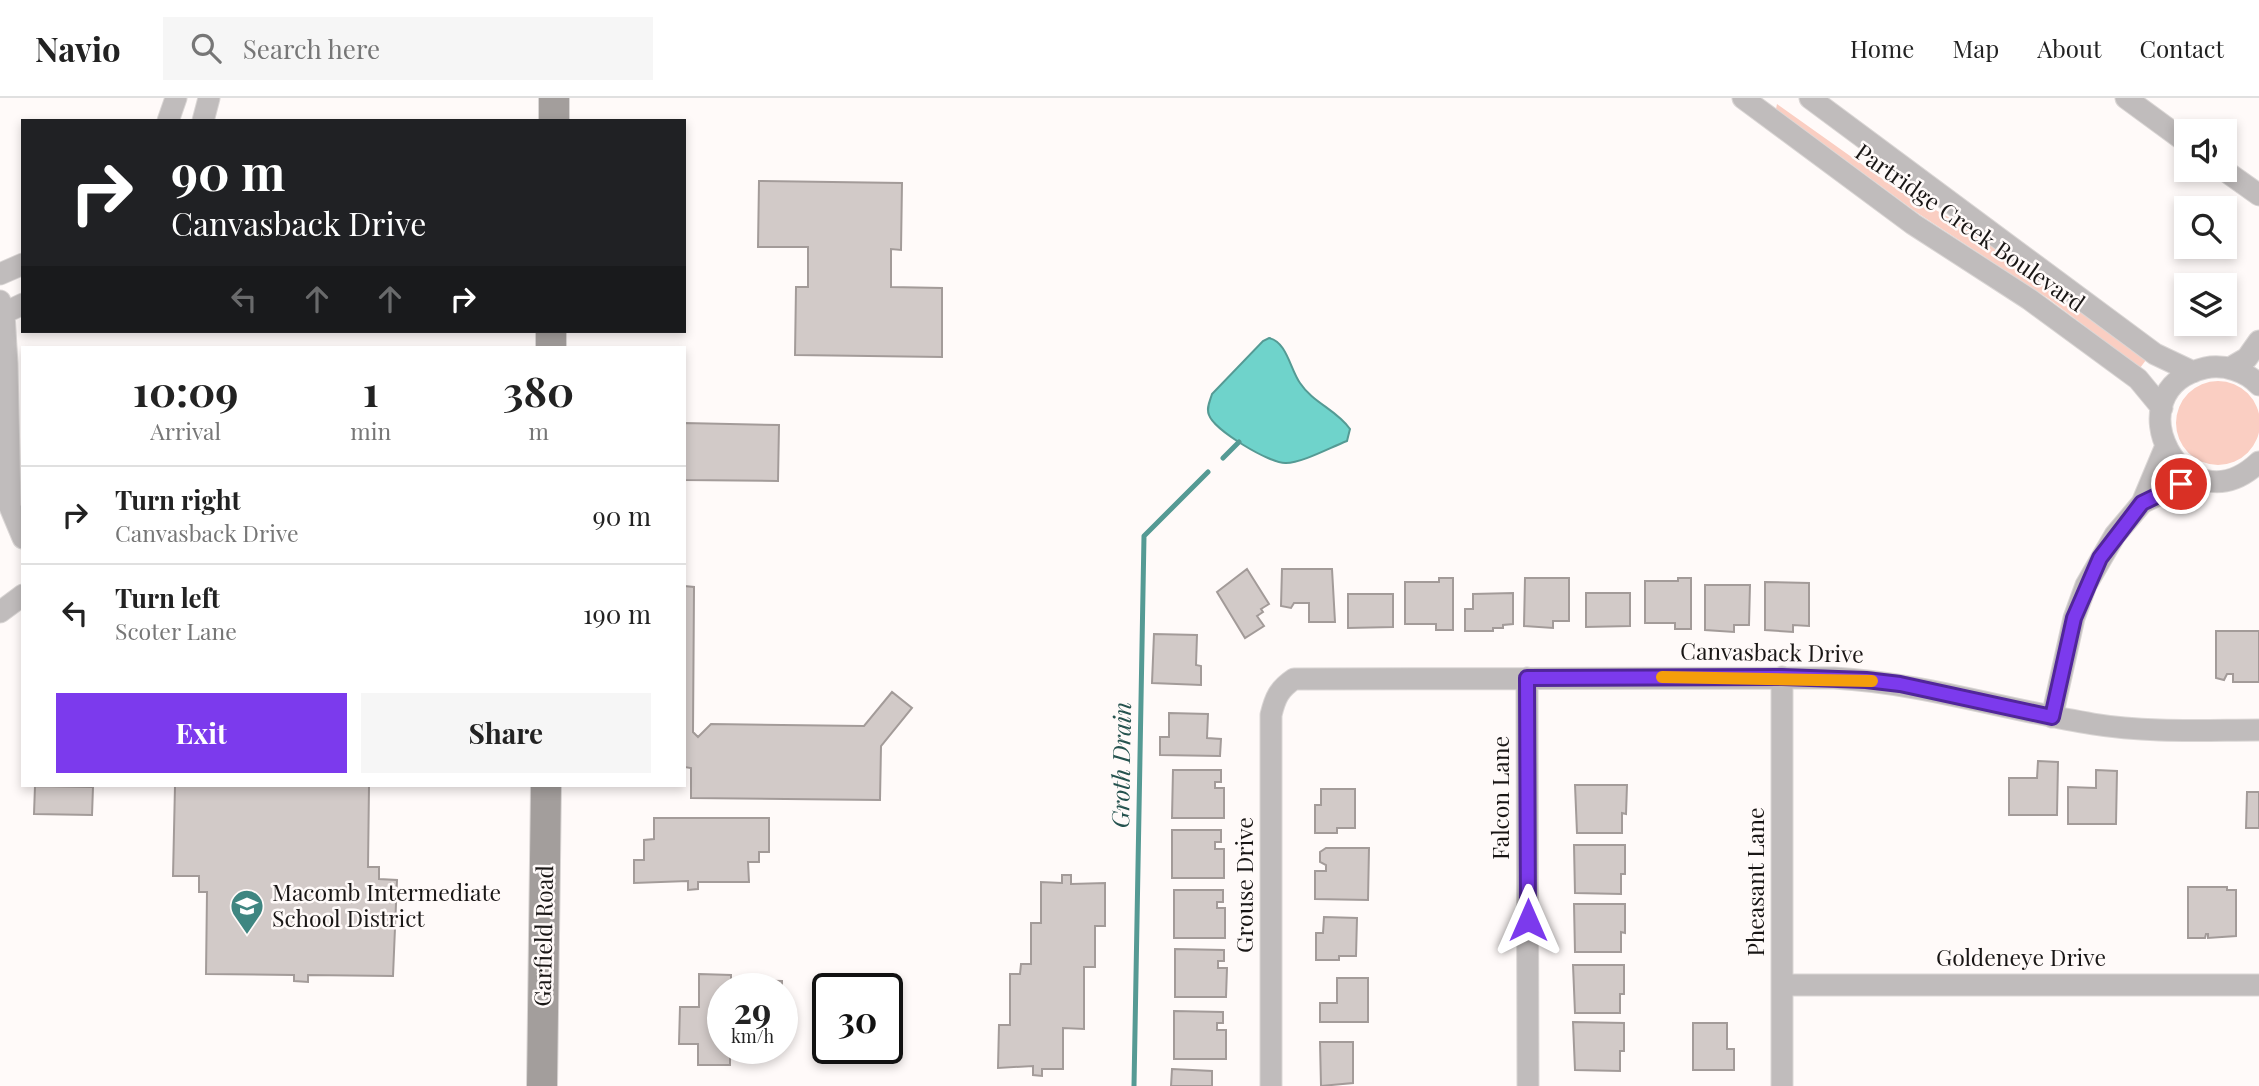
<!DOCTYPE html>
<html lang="en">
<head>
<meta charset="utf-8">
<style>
	:root { --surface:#fff; --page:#f6f6f6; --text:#222; --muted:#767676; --line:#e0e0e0; --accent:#7c3aed }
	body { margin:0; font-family:"Playfair Display",serif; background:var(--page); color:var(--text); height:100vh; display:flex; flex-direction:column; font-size:26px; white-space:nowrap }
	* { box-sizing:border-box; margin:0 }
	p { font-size:23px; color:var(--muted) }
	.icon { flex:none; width:38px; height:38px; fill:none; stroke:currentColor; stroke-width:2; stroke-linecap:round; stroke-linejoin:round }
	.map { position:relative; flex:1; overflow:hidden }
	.sheet { position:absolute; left:21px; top:248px; width:665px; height:441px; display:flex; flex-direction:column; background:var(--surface); border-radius:0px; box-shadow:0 4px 10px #0003 }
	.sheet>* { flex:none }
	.top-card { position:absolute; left:21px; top:21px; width:665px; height:214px; border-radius:0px; box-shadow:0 4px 10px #0003; background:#202124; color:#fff; overflow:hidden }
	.buttons { position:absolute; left:2174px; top:21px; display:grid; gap:14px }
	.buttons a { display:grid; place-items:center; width:63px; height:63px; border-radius:0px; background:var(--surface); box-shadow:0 4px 10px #0003; font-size:35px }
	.speed { position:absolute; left:707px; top:875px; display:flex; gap:14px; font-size:35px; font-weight:700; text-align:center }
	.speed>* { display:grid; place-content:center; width:91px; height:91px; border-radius:50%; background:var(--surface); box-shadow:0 4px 10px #0003; line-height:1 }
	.speed small { font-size:18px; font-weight:400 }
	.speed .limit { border:4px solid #111; border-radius:10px; background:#fff; color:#111 }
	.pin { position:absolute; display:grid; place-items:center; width:60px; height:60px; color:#fff; margin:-30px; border:4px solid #fff; border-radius:50%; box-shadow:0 2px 7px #0007 }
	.me { position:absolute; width:77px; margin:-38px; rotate:0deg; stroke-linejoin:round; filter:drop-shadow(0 0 5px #0008) }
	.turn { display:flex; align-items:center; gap:24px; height:147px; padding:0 35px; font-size:32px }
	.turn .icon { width:91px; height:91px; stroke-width:2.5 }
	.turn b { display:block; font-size:49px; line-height:60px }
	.lanes { display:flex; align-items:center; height:66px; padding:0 35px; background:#0003; justify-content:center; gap:35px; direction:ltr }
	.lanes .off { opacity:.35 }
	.eta { display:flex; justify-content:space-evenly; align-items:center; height:119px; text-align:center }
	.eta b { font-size:42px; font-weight:700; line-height:49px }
	.button { display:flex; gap:14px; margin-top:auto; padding:14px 35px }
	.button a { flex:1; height:80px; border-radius:0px; background:var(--accent); color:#fff; font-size:28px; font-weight:700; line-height:80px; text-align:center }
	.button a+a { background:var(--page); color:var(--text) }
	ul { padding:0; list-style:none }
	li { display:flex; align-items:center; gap:21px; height:98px; padding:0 35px; border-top:2px solid var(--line) }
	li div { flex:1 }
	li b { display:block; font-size:26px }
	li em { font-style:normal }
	header { display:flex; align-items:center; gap:42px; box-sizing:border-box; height:98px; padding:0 35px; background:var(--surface); border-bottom:2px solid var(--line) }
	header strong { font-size:33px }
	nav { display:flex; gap:38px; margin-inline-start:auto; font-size:24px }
	.search { width:490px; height:63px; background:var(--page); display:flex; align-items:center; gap:18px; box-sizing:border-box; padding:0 24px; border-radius:0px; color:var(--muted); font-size:26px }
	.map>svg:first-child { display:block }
</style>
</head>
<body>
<header>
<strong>Navio</strong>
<div class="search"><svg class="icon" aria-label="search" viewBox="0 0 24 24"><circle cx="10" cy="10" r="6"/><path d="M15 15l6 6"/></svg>Search here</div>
<nav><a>Home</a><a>Map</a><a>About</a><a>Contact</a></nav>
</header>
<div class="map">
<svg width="2259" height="988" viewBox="0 0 2259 988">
	<rect width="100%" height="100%" fill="#fffaf9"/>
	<!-- green -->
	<path fill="#facec2" d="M1777,6L1891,87L1966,129L2146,262L2140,270L2049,201L1916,114L1776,11Z
		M2176 325a42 42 0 1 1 84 0a42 42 0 1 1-84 0Z"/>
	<!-- water -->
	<path fill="#6fd3cb" stroke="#559a94" stroke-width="2" d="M1269,240C1287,244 1290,271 1300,285C1313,305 1337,312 1350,331L1347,343C1331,349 1302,365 1286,365C1270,366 1214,332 1209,317C1206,310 1210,303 1212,296L1263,243Z"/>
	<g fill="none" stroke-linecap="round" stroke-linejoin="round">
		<!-- stream -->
		<path stroke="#559a94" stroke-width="5" d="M1223,360L1239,344
			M1134,988L1144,438L1208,374"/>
	</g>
	<!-- building -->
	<path fill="#d2cac8" stroke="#a39b99" stroke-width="2" d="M759,83L902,85L901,152L891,151V189L942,190V259L795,257L796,189H808V149H758Z
		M684,325L779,327L778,383L684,382Z
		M1247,471L1269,506L1261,511L1263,514L1257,518L1264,528L1245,540L1217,494Z
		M1282,471H1332L1335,524H1309V505H1294L1291,510L1281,508Z
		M1439,480H1453V532H1436V526H1405V484H1439Z
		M1525,480H1569V523H1553V530L1524,528Z
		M1678,480H1691V531H1675V525H1645V483H1678Z
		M1765,484L1809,485V528L1793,527V534L1765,532Z
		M1705,487H1750L1749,527H1734V534L1705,532Z
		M684,488L694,489L693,634L698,639L711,626L864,628L892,594L912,610L881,648L880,702L691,700V670L684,669Z
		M1513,495V526L1503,527V530H1493V533H1465V511H1473V496Z
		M1586,495H1630V528L1586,529Z
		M1348,496H1393V529L1348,530Z
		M2216,533H2259V584H2233V576H2227L2224,582L2216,580Z
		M1154,536L1197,537L1196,567L1201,568V587L1152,585Z
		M1169,615L1208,616L1207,640L1221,641L1220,658L1160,657V639H1169Z
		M2038,663L2058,664L2057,717H2009V680H2037Z
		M1173,672H1221V684H1215V690H1224V720H1172Z
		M2096,672L2117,673L2116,726H2068V689L2096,690Z
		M1575,687H1627L1626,716L1622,715V735H1577Z
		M35,688L93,689L92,717L34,716Z
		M175,688H369L368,769H379V781L397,782L393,878L308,877V884L294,883V877L206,876L207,794H199V778H173Z
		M1321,691H1355V730H1337V735H1315V707H1321Z
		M2247,694H2259V730H2246Z
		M654,720H769V754H759V764H748L749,784H698V791L688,792V783L634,785V762H644V742L654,741Z
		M1172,732H1221V744H1215V751H1224V780H1172Z
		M1574,747H1625V776H1621V796L1575,795Z
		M1326,750H1369L1368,802L1315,801V773H1326V767L1320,764V754Z
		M1062,777H1071V786L1105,785V828H1095V869H1084V931L1063,930V971H1042V978L1033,977V968L998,970L999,927H1010V876H1020L1021,866H1031V825H1041V784L1062,785Z
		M2188,789H2227V792H2236V838L2208,840V836H2206L2205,840H2188Z
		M1174,792H1223V804H1217V810H1225V840H1174Z
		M1574,806H1625V835L1621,834V854H1575Z
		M1324,819L1357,820L1356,858H1339V862H1316V835H1323Z
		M1175,851L1224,852V863H1218V870H1227L1226,899H1175Z
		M1573,867H1624V896H1620V915H1575Z
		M699,876L731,877V882L782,883V891H723V950H730V967H698V946H679L680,909H699Z
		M1337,880H1368V924H1320V905H1337Z
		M1174,913L1223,914V925H1217V932H1226V961H1174Z
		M1573,924L1624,925V953H1620V973L1575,972Z
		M1693,925H1727V951H1734V972H1693Z
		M1320,944H1353V985L1321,988Z
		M1172,971L1212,973V988H1171Z"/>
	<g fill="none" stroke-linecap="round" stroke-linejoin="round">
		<defs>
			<path id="street" d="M1743,0L1913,126L2029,201L2138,281L2162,310
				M1810,0L2155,256L2193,274
				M2126,0L2186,44
				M168,23L176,0
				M203,23L209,0
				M2224,72L2259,97
				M0,176L23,166
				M0,203L4,215L7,266L10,409L23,440
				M0,217L23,206
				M2230,270L2247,260L2259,243
				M2259,287C2246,273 2224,266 2205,270C2110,292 2184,435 2259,364
				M2142,405L2181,386L2201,381
				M0,514L23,497
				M1782,579V988
				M1527,580L1528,988
				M2052,619L2074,520L2086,487L2115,437L2142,405L2165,350
				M1782,887H2259
				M1271,988V617C1275,600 1279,591 1294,581L1834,580C1922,585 2006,612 2093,626C2148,635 2204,632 2259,632"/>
			<path id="secondary" d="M554,23V0
				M551,250V233
				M542,988L546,688"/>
		</defs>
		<!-- street casing -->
		<use href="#street" stroke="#dad6d5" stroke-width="23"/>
		<!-- secondary casing -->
		<use href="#secondary" stroke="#dad6d5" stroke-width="32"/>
		<!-- street -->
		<use href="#street" stroke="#c0bcbc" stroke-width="21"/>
		<!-- secondary -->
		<use href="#secondary" stroke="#a39e9c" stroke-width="30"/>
	</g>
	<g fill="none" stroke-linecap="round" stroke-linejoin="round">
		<defs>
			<path id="route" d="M1528,822L1527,580L1782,579L1866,582L1900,586L2052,619L2074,520L2100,460L2142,405L2181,386"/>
		</defs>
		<!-- route casing -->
		<use href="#route" stroke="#51269a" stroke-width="18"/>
		<!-- route -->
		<use href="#route" stroke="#7c3aed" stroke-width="12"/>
		<!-- slow -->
		<path stroke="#f59e0b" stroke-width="12" d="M1662,579L1872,583"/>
	</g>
	<!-- icons -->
	<defs>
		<symbol id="school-pin" viewBox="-11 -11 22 30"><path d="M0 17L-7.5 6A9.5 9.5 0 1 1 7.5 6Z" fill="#3f8681" stroke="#fffaf9"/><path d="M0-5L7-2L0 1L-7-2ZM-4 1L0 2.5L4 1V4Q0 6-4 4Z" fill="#fff"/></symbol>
	</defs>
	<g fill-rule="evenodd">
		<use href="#school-pin" x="228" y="789" width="38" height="52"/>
	</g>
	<g text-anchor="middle" stroke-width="5" stroke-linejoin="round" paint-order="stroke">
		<!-- street labels -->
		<g font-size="23" fill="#191615" stroke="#fffaf9">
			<text transform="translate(1970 130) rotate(35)" y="8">Partridge Creek Boulevard</text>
			<text transform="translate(1772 555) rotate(1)" y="8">Canvasback Drive</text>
			<text transform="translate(1501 700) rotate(-90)" y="8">Falcon Lane</text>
			<text transform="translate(1756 784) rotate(-90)" y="8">Pheasant Lane</text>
			<text transform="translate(1245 787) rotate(-90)" y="8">Grouse Drive</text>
			<text transform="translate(544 838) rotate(-89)" y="8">Garfield Road</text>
			<text x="2021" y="868">Goldeneye Drive</text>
		</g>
		<!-- poi labels -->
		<g font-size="23" fill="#191615" stroke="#fffaf9" text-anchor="start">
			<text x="272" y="803">Macomb Intermediate<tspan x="272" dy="26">School District</tspan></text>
		</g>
		<!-- water labels -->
		<g font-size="24" font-style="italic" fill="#25524e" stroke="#fffaf9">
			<text transform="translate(1122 667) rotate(-89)" y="8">Groth Drain</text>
		</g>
	</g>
</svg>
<div class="buttons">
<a><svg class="icon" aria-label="sound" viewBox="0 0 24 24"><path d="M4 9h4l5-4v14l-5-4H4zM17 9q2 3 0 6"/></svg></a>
<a><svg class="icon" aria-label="search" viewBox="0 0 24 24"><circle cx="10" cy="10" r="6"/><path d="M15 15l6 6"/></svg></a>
<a><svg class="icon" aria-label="layers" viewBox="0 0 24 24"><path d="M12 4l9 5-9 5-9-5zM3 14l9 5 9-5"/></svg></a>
</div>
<div class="speed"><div>29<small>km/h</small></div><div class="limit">30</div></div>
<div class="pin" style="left:2181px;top:386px;background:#d93025"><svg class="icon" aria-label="arrive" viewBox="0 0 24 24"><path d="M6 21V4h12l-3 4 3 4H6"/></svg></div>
<svg class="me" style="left:1528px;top:822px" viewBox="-20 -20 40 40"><path d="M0-17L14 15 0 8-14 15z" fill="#7c3aed" stroke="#fff" stroke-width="4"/></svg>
<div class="top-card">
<div class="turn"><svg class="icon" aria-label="right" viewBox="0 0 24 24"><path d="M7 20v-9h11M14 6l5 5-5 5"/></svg><div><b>90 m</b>Canvasback Drive</div></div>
<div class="lanes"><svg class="icon off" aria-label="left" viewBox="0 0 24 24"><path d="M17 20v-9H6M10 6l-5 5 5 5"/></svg><svg class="icon off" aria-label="ahead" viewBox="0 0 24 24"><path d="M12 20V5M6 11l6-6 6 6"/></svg><svg class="icon off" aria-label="ahead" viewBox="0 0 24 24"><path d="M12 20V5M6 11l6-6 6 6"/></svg><svg class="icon" aria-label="right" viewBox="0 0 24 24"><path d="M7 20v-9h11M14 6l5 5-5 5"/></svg></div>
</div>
<section class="sheet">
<div class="eta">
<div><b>10:09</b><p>Arrival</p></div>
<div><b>1</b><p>min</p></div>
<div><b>380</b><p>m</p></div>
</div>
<ul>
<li><svg class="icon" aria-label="right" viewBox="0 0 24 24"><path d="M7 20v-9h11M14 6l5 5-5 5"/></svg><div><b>Turn right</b><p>Canvasback Drive</p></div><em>90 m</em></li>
<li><svg class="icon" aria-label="left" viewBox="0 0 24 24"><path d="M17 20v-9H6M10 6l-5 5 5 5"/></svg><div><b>Turn left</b><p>Scoter Lane</p></div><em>190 m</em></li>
</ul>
<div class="button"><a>Exit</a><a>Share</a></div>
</section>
</div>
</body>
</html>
